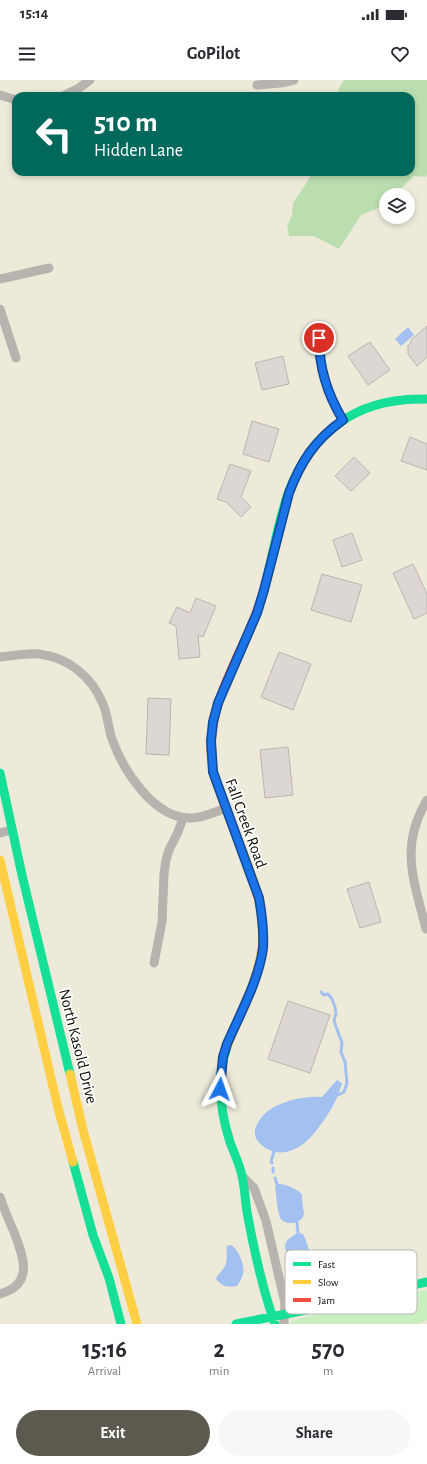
<!DOCTYPE html>
<html lang="en">
<head>
<meta charset="utf-8">
<style>
	:root { --surface:#fff; --page:#f7f7f7; --text:#2b2b33; --muted:#7c7c81; --accent:#5c5a4f }
	body { margin:0; font-family:"Alegreya Sans",sans-serif; background:var(--page); color:var(--text); height:100vh; display:flex; flex-direction:column; font-size:15px; white-space:nowrap }
	* { box-sizing:border-box; margin:0 }
	p { font-size:13px; color:var(--muted) }
	.icon { flex:none; width:22px; height:22px; fill:none; stroke:currentColor; stroke-width:2; stroke-linecap:round; stroke-linejoin:round }
	.map { position:relative; height:1244px; overflow:hidden }
	.side { display:flex; flex-direction:column; background:var(--surface); flex:1 }
	.side>* { flex:none }
	.banner { position:absolute; left:12px; top:12px; width:403px; height:84px; border-radius:12px; box-shadow:0 2px 6px #0003; background:#00695c; color:#fff; overflow:hidden }
	.fabs { position:absolute; left:379px; top:108px; display:grid; gap:8px }
	.fabs a { display:grid; place-items:center; width:36px; height:36px; border-radius:50%; background:var(--surface); box-shadow:0 2px 6px #0003; font-size:20px }
	.pin { position:absolute; display:grid; place-items:center; width:34px; height:34px; color:#fff; margin:-17px; border:2px solid #fff; border-radius:50%; box-shadow:0 1px 4px #0007 }
	.me { position:absolute; width:44px; margin:-22px; rotate:4deg; stroke-linejoin:round; filter:drop-shadow(0 0 3px #0008) }
	.turn { display:flex; align-items:center; gap:14px; height:84px; padding:0 16px; font-size:18px }
	.turn .icon { width:52px; height:52px; stroke-width:2.5 }
	.turn b { display:block; font-size:28px; line-height:34px }
	.eta { display:flex; justify-content:space-evenly; align-items:center; height:68px; text-align:center }
	.eta b { font-size:24px; font-weight:600; line-height:28px }
	.primary-button { display:flex; gap:8px; margin-top:auto; padding:8px 16px }
	.primary-button a { flex:1; height:46px; border-radius:24px; background:var(--accent); color:#fff; font-size:16px; font-weight:600; line-height:46px; text-align:center }
	.primary-button a+a { background:var(--page); color:var(--text) }
	.status { display:flex; justify-content:space-between; align-items:center; height:28px; padding:0 20px; background:var(--surface); direction:ltr }
	.status svg { height:11px; fill:currentColor }
	header { display:flex; justify-content:space-between; align-items:center; height:52px; padding:0 16px; background:var(--surface); font-size:18px; font-weight:600 }
	.map>svg:first-child { display:block }
</style>
</head>
<body>
<div class="status"><b>15:14</b><svg viewBox="0 0 49 12"><path d="M0 12V9h3v3zM5 12V6h3v6zM10 12V3h3v9zM15 12V0h3v12zM26 1h20v11H26zM47 4h2v5h-2z"/></svg></div>
<header><svg class="icon" aria-label="menu" viewBox="0 0 24 24"><path d="M4 6h16M4 12h16M4 18h16"/></svg>GoPilot<svg class="icon" aria-label="heart" viewBox="0 0 24 24"><path d="M12 20l-8-8c-3-5 5-10 8-4 3-6 11-1 8 4z"/></svg></header>
<div class="map">
<svg width="427" height="1244" viewBox="0 0 427 1244">
	<rect width="100%" height="100%" fill="#eeeada"/>
	<!-- green -->
	<path fill="#c9eebf" d="M427,1210V1240L418,1244H290V1242L301,1238Z"/>
	<!-- forest -->
	<path fill="#badeb0" d="M344,0H427V95L425,97L414,96L394,115H386V123L383,126L361,135L339,169L314,156H289L287,146L292,135L293,123L309,99L312,92H411V16H338V10Z"/>
	<!-- water -->
	<path fill="#a2c0f0" d="M408,247L414,255L401,266L395,259Z
		M337,1000L342,1003C338,1020 327,1037 316,1051C303,1068 283,1080 264,1067C260,1064 256,1060 255,1055C254,1051 256,1046 258,1043C267,1023 303,1015 322,1017Z
		M277,1104C286,1103 296,1109 302,1114C302,1119 302,1123 303,1127C303,1129 304,1131 304,1133C304,1144 284,1147 280,1137C276,1127 277,1117 275,1106Z
		M298,1153L303,1154C308,1164 312,1178 311,1189L305,1190C289,1178 273,1165 298,1153Z
		M231,1165C239,1170 245,1185 243,1194C242,1198 239,1203 237,1206C228,1208 221,1206 216,1199C217,1194 223,1191 225,1186C228,1179 226,1172 227,1166Z"/>
	<g fill="none" stroke-linecap="round" stroke-linejoin="round">
		<!-- stream -->
		<path stroke="#a2c0f0" stroke-width="3" d="M321,912L324,915L328,914L332,919L335,927L336,934L334,940L335,944L342,963L341,972L345,982L347,1003L344,1012L338,1015
			M272,1083L271,1081L274,1072
			M273,1088V1092
			M275,1098L277,1104
			M297,1143L298,1153"/>
	</g>
	<!-- building -->
	<path fill="#ddd7d3" stroke="#bbb5b2" d="M427,246V277L417,286L408,274V265L410,264L411,260Z
		M370,262L390,290L368,305L348,276Z
		M283,276L289,304L262,310L255,283Z
		M252,341L279,349L269,382L243,374Z
		M410,357L427,364V390L401,381Z
		M354,377L370,393L351,411L335,396Z
		M230,384L251,391L241,417L251,427L241,437L226,422L217,419Z
		M352,453L362,480L342,487L333,460Z
		M413,484L427,514V533L414,539L393,493Z
		M322,494L362,505L351,542L311,530Z
		M196,518L216,526L203,557L198,555L200,577L179,579L176,546L169,543L177,527L190,533Z
		M279,572L311,584L293,630L261,617Z
		M148,618L171,619L169,675L146,674Z
		M288,667L293,715L265,718L260,670Z
		M369,802L381,842L360,848L347,809Z
		M288,921L330,935L310,993L268,979Z"/>
	<g fill="none" stroke-linecap="round" stroke-linejoin="round">
		<!-- street -->
		<path stroke="#b8b3ae" stroke-width="9" d="M257,5L281,3L294,0
			M0,15L16,20
			M63,16L79,8L90,0
			M0,199L49,188
			M0,229L16,278
			M319,258C319,288 327,314 343,340
			M0,577C13,576 26,573 39,574C68,577 92,597 103,624C108,635 108,648 112,659C123,690 154,739 191,738C203,738 215,732 226,728
			M0,753L12,750
			M426,849C414,800 399,767 427,720
			M154,883L162,842L164,794L166,780L169,770L178,752L183,738
			M243,1097L254,1108L266,1141L285,1223L284,1244
			M0,1117C4,1129 9,1141 14,1152C23,1176 35,1204 0,1214"/>
		<!-- fast -->
		<path stroke="#16e098" stroke-width="9" d="M261,520C272,484 276,446 289,411C309,360 347,325 403,320C411,319 419,319 427,319
			M0,693L22,795L70,994
			M227,967C216,998 220,1031 230,1062C234,1073 240,1085 242,1096C245,1108 245,1120 247,1132C254,1170 262,1208 275,1244
			M73,1082L93,1155L109,1198L121,1244
			M236,1244L301,1231L427,1202"/>
		<!-- slow -->
		<path stroke="#ffcf43" stroke-width="9" d="M211,670C211,690 218,708 225,726C241,770 267,819 262,866C258,902 239,934 227,967
			M0,780L58,1028L73,1082
			M70,994L83,1050L137,1244"/>
		<!-- jam -->
		<path stroke="#f24e42" stroke-width="9" d="M211,670C210,616 245,570 261,520"/>
	</g>
	<g fill="none" stroke-linecap="round" stroke-linejoin="round">
		<defs>
			<path id="route" d="M220,1009L223,977L227,964C240,934 259,900 263,868C264,851 262,835 259,818L213,692L211,661L213,642L218,623L257,533L264,510L289,413C301,381 315,360 343,340C327,314 319,288 319,258"/>
		</defs>
		<!-- route casing -->
		<use href="#route" stroke="#114b97" stroke-width="10"/>
		<!-- route -->
		<use href="#route" stroke="#1a73e8" stroke-width="7"/>
	</g>
	<g text-anchor="middle" stroke-width="3.5" stroke-linejoin="round" paint-order="stroke">
		<!-- street labels -->
		<g font-size="16" fill="#0e0c04" stroke="#fff">
			<text transform="translate(247 743) rotate(70)" y="6">Fall Creek Road</text>
			<text transform="translate(79 966) rotate(76)" y="6">North Kasold Drive</text>
		</g>
	</g>
	<!-- legend -->
	<rect x="285" y="1170" width="132" height="64" rx="6" fill="#fff" stroke="#b7b6b4" stroke-width="1"/>
	<rect x="293" y="1182" width="18" height="4" fill="#16e098"/>
	<rect x="293" y="1200" width="18" height="4" fill="#ffcf43"/>
	<rect x="293" y="1218" width="18" height="4" fill="#f24e42"/>
	<g font-size="11" fill="#0e0c04">
		<text x="318" y="1188">Fast</text>
		<text x="318" y="1206">Slow</text>
		<text x="318" y="1224">Jam</text>
	</g>
</svg>
<div class="fabs">
<a><svg class="icon" aria-label="layers" viewBox="0 0 24 24"><path d="M12 4l9 5-9 5-9-5zM3 14l9 5 9-5"/></svg></a>
</div>
<div class="pin" style="left:319px;top:258px;background:#d93025"><svg class="icon" aria-label="arrive" viewBox="0 0 24 24"><path d="M6 21V4h12l-3 4 3 4H6"/></svg></div>
<svg class="me" style="left:220px;top:1009px" viewBox="-20 -20 40 40"><path d="M0-17L14 15 0 8-14 15z" fill="#1a73e8" stroke="#fff" stroke-width="4"/></svg>
<div class="banner">
<div class="turn"><svg class="icon" aria-label="left" viewBox="0 0 24 24"><path d="M17 20v-9H6M10 6l-5 5 5 5"/></svg><div><b>510 m</b>Hidden Lane</div></div>
</div>
</div>
<section class="side">
<div class="eta">
<div><b>15:16</b><p>Arrival</p></div>
<div><b>2</b><p>min</p></div>
<div><b>570</b><p>m</p></div>
</div>
<div class="primary-button"><a>Exit</a><a>Share</a></div>
</section>
</body>
</html>
